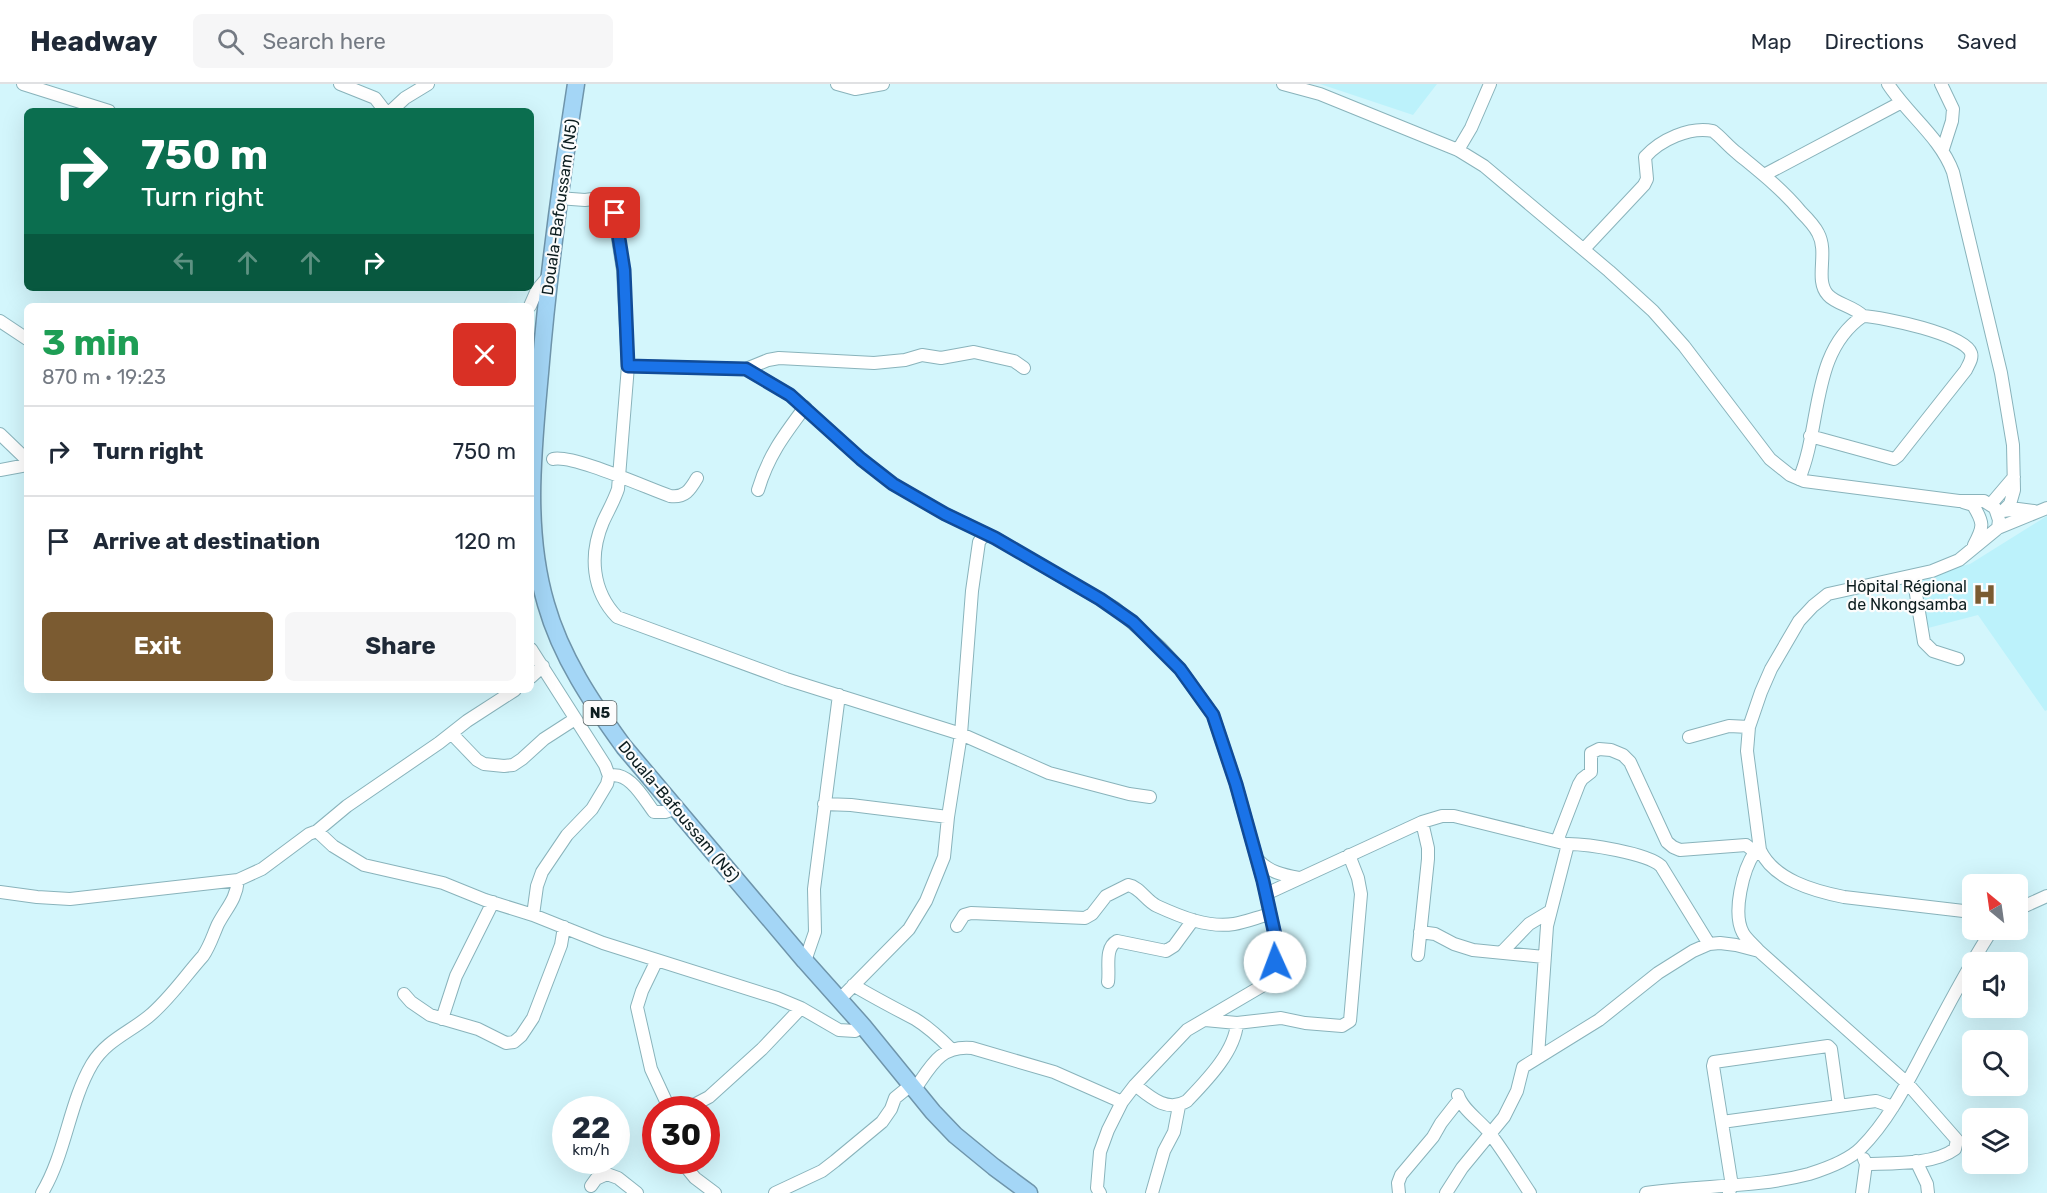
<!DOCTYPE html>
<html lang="en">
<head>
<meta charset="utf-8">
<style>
	:root { --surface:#fff; --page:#f6f6f7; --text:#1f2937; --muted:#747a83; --line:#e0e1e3; --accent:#7b5b31 }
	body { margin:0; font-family:Rubik,sans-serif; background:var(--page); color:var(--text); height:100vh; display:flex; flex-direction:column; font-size:22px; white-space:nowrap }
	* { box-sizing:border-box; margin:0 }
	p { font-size:20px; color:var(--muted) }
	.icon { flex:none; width:33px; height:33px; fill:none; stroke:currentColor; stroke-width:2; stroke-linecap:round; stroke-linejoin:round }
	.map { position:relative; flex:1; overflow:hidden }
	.panel { position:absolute; left:24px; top:219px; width:510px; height:390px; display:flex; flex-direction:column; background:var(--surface); border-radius:9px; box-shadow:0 6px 24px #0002 }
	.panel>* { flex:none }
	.hud { position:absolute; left:24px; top:24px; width:510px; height:183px; border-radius:9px; box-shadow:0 6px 24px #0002; background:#0b6e4f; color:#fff; overflow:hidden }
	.needle { width:39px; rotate:331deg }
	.controls { position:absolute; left:1962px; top:790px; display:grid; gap:12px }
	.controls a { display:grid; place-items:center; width:66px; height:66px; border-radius:9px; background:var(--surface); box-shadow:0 6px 24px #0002; font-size:30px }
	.speed { position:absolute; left:552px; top:1012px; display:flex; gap:12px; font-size:30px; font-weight:700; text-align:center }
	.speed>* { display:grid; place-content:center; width:78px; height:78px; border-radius:50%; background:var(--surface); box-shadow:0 6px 24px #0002; line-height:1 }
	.speed small { font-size:15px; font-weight:400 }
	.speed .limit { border:9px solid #d22; background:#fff; color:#111 }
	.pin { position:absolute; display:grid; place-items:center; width:51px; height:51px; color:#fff; margin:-26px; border-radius:12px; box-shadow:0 3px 9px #0006 }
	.me { position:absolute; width:66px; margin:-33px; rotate:358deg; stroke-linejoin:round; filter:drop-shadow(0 0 4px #0008) }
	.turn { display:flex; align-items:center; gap:21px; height:126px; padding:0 18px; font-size:27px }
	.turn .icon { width:78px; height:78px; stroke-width:2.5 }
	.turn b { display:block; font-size:42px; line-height:51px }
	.lanes { display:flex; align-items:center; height:57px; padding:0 18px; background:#0003; justify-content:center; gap:30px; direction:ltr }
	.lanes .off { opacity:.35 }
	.round { display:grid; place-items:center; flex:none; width:63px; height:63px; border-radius:9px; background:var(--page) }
	.head { display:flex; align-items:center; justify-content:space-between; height:102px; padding:0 18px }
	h1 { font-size:36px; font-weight:700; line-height:45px; color:#1e9e55 }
	.primary-button { display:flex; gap:12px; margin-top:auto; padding:12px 18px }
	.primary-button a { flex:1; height:69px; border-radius:9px; background:var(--accent); color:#fff; font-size:24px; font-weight:700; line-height:69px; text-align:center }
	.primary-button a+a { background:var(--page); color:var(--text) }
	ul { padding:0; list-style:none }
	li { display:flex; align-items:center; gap:18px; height:90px; padding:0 18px; border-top:2px solid var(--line) }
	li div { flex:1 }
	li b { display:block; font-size:22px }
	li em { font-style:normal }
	header { display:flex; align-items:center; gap:36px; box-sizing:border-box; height:84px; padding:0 30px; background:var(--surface); border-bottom:2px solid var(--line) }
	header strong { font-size:28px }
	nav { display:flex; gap:33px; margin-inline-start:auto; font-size:21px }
	.search { width:420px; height:54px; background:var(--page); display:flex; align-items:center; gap:15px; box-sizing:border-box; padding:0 21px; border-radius:9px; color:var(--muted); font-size:22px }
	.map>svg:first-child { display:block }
</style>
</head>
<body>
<header>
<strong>Headway</strong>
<div class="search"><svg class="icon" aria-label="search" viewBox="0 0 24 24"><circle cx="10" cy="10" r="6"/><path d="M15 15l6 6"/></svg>Search here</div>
<nav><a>Map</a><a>Directions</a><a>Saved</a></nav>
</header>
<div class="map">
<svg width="2047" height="1109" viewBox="0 0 2047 1109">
	<rect width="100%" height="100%" fill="#d3f6fc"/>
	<!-- built -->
	<path fill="#bcf2fb" d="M1320,0H1437L1413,31Z
		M2047,432V626L2045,627L1978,531L1928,544L1920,492L1970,480Z"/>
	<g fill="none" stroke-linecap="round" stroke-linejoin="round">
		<defs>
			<path id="minor" d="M23,0L109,27
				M340,0L375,14L385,27
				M837,0L855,5L883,0
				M1283,0L1320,10L1458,66L1484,82L1609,187L1653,227L1684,262L1770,375L1790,391L1804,397L1959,417H1984L1995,424L1999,436L1998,444L1959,476L1932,487L1828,510L1813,522L1799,537L1771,585L1761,608L1749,643L1747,667L1760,766C1774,796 1814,807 1844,813L1972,828
				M1888,0C1908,31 1940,53 1953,88L2001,289L2013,361L2014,406L2010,420L2004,426
				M1941,0L1953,25L1952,37L1943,65
				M391,27L405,14L428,0
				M1458,66L1471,44L1490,0
				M1764,91L1900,19
				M558,114L585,116L608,113L614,129L623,186L628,282L618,405C614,417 608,427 603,438C589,471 592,507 617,533L786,595L961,650L1049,689L1129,710L1150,713
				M1584,165L1644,101L1647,95L1645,73C1660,56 1690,42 1713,47C1721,53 1728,62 1737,69C1760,88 1782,105 1801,128C1807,134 1814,141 1818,149C1829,169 1814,196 1828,211C1836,220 1853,222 1863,232
				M530,222L537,206L548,193
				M0,237L27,255
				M628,282L746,285L768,276L779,274L874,279L905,276L922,271L941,274L974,268L1014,277L1024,284
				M746,285L790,311L861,375L893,400L945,430L995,454L1115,524L1160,563L1180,585L1213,631L1236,700L1263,797L1275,851L1276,878L1270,890L1262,902L1187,946L1135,1001L1122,1018L1108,1046L1100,1068L1097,1104L1100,1109
				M0,350L27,376
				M553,375C572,370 647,404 670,412C685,414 690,406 697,394
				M0,386L27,381
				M1799,395C1822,342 1810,268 1863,232C1883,233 1965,250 1971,269C1973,275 1968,281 1966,286L1898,372L1894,375L1810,352
				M758,406C768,372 784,351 805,323
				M1963,418L1973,421C1984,439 1984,442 1974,461
				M1991,420L2014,393
				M2003,427L2018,425L2034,427
				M1998,444L2047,424
				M1908,493L1913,492L1924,558L1933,567L1958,575
				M531,565L605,681L609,692L607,700L592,725L567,751L542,788L537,802L533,831
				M531,593L543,582
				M452,650L477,676L484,680L504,682L513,681L522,675L544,655L575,635
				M1689,653L1729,642L1749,643
				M609,692C629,686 644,715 654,728H665L677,724
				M824,720L851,721L948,733
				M317,747L347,722L439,659L467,637L515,606
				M1557,757L1579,700L1582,695L1591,688V669L1599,665L1611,666L1623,671L1630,678L1667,758L1673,763L1680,766L1746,761L1755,768
				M1258,776C1269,788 1283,791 1299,794
				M0,808L37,813L70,815L238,796L262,785L309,750L317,747L333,762L364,781L443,799L485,816L533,831L603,859L777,914L801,924L839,946L855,947L863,942
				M1266,810L1422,738L1442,732H1454L1563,759
				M2018,825L2047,812
				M957,842L964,831L971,829L1085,834L1092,830L1106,812L1128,801C1140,803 1146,817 1157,822C1181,833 1208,844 1234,840C1246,838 1258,833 1270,830
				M1420,848L1435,850L1454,860L1473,866L1544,873
				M1759,867C1754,861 1747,856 1743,849C1732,829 1743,785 1755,768L1762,771
				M1502,868L1529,840L1549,828
				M1418,871L1428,775V764L1422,738
				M657,876L642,907L637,923L651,985L670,1026
				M805,877L815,848L814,805L839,611
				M1108,898C1110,884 1104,864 1117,857L1166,867L1174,862L1193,836
				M853,901C873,913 894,924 915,935C928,943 940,954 951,965
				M404,910L411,918L430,931L478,945L506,959L514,958L521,952L533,934L561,861L564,843
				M840,915L909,845L926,817L944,773L948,733L961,650L972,507L979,458L985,449
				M442,935L456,892L493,818
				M1205,936L1237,939L1281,934L1305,939L1342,942L1350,937L1361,810L1358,794L1349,771
				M1538,972L1547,842L1568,760C1588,760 1647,769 1661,782L1709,860
				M1135,1001C1150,1013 1167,1029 1187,1017C1206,997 1235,968 1237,939
				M915,1005C931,982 940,961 972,964L1054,988L1122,1018
				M1458,1011C1462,1025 1479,1036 1488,1047C1503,1066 1516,1088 1530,1109
				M670,1024H688L709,1013L762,965L801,924
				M1722,1038L1868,1018L1876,1017L1893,1023
				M681,1077L695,1094L715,1109
				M1916,1077L1927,1100L1928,1109
				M591,1102L596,1095L607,1090L618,1094L637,1109
				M1729,1108L1732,1102L1713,982L1714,978L1828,962L1831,965L1839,1022
				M42,1109C66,1069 69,1019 92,980C106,957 128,949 148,933C169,916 185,892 203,872C210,862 213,851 218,840C227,823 236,816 238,796
				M775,1109L822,1087L835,1077L882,1038L891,1025L895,1014L911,1001
				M1152,1109L1164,1067L1174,1048L1179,1022
				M1399,1109L1398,1099L1401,1091L1433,1053L1441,1039L1459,1016
				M1446,1109L1462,1084L1504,1033L1517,1007L1523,983L1599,936L1658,889L1693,867L1709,860L1720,859L1736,861L1759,867L1907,999L1957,1056L1955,1065C1934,1081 1892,1079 1866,1080
				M1646,1109C1700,1101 1756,1104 1809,1090C1825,1085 1849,1076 1861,1064C1889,1036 1907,999 1925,965C1947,924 1967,884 1992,846
				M1862,1109L1866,1080L1864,1075"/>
			<path id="highway" d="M576,0C561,96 548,192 540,289C533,366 524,445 546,520C561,573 592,619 624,663L805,877L863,942L933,1028L955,1051L994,1083L1029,1109"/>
		</defs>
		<!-- minor casing -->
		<use href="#minor" stroke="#89b3bb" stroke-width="14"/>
		<!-- highway casing -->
		<use href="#highway" stroke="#6f95ab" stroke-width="19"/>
		<!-- minor -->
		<use href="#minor" stroke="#fff" stroke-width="12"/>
		<!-- highway -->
		<use href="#highway" stroke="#a4d6f6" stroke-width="16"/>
	</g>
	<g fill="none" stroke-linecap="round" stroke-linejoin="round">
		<defs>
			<path id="route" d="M615,129L624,186L628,282L746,285L790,311L861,375L893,400L945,430L995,454L1100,515L1133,538L1180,585L1213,631L1236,700L1263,797L1275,851V878"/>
		</defs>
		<!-- route casing -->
		<use href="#route" stroke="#114b97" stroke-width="15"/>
		<!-- route -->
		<use href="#route" stroke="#1a73e8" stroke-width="10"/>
	</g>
	<!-- icons -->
	<defs>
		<symbol id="hospital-bare" viewBox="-9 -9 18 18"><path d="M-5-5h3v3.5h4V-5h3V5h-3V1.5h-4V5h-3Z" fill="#7b5b31" stroke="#fcfcfc" stroke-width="2.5" paint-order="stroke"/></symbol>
	</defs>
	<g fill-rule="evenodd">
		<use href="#hospital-bare" x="1968" y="494" width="33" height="33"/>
	</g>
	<g text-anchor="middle" stroke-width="4.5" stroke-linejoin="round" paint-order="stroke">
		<!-- shield labels -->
		<rect fill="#fcfcfc" stroke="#546061" stroke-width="1.5" x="583.5" y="617" width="33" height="24" rx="4.5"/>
		<g font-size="15" font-weight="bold" fill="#0c1d1f">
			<text x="600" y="634">N5</text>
		</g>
		<!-- street labels -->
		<g font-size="16" fill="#0c1d1f" stroke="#fcfcfc">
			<text transform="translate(559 123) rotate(-82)" y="6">Douala-Bafoussam (N5)</text>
			<text transform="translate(679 727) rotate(50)" y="6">Douala-Bafoussam (N5)</text>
		</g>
		<!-- poi labels -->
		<g font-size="16" fill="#0c1d1f" stroke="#fcfcfc" text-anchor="end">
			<text x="1967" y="508">Hôpital Régional<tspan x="1967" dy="18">de Nkongsamba</tspan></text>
		</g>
	</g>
</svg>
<div class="controls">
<a><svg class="needle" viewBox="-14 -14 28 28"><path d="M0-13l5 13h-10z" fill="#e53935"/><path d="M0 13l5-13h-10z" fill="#747a83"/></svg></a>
<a><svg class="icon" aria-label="sound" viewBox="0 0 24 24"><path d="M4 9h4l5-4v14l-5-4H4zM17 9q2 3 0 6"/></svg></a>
<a><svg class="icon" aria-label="search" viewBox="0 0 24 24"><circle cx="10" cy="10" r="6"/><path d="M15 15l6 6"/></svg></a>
<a><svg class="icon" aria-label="layers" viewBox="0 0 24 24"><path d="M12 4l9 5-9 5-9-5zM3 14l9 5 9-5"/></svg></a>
</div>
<div class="speed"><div>22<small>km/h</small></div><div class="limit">30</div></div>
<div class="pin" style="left:615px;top:129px;background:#d93025"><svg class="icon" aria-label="arrive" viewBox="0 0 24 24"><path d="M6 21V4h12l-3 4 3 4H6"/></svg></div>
<svg class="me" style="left:1275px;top:878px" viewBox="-20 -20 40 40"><circle r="19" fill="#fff"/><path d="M0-13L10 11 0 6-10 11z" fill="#1a73e8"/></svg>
<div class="hud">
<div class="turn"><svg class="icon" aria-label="right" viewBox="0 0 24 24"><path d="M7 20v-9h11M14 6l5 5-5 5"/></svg><div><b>750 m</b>Turn right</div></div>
<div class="lanes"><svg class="icon off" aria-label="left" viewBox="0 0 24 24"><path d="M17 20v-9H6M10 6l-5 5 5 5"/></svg><svg class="icon off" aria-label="ahead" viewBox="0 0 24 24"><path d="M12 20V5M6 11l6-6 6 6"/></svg><svg class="icon off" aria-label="ahead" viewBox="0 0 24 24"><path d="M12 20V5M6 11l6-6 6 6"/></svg><svg class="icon" aria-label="right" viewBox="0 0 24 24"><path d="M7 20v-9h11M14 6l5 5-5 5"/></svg></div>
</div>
<section class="panel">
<div class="head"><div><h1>3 min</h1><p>870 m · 19:23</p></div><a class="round" style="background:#d93025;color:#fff"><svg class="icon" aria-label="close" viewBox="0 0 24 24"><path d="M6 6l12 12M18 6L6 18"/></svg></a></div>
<ul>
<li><svg class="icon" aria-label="right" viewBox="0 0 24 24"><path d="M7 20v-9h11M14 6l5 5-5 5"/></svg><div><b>Turn right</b></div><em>750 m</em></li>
<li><svg class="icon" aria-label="arrive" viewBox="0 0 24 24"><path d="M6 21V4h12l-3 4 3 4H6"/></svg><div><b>Arrive at destination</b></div><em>120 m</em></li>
</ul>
<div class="primary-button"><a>Exit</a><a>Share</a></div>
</section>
</div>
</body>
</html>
